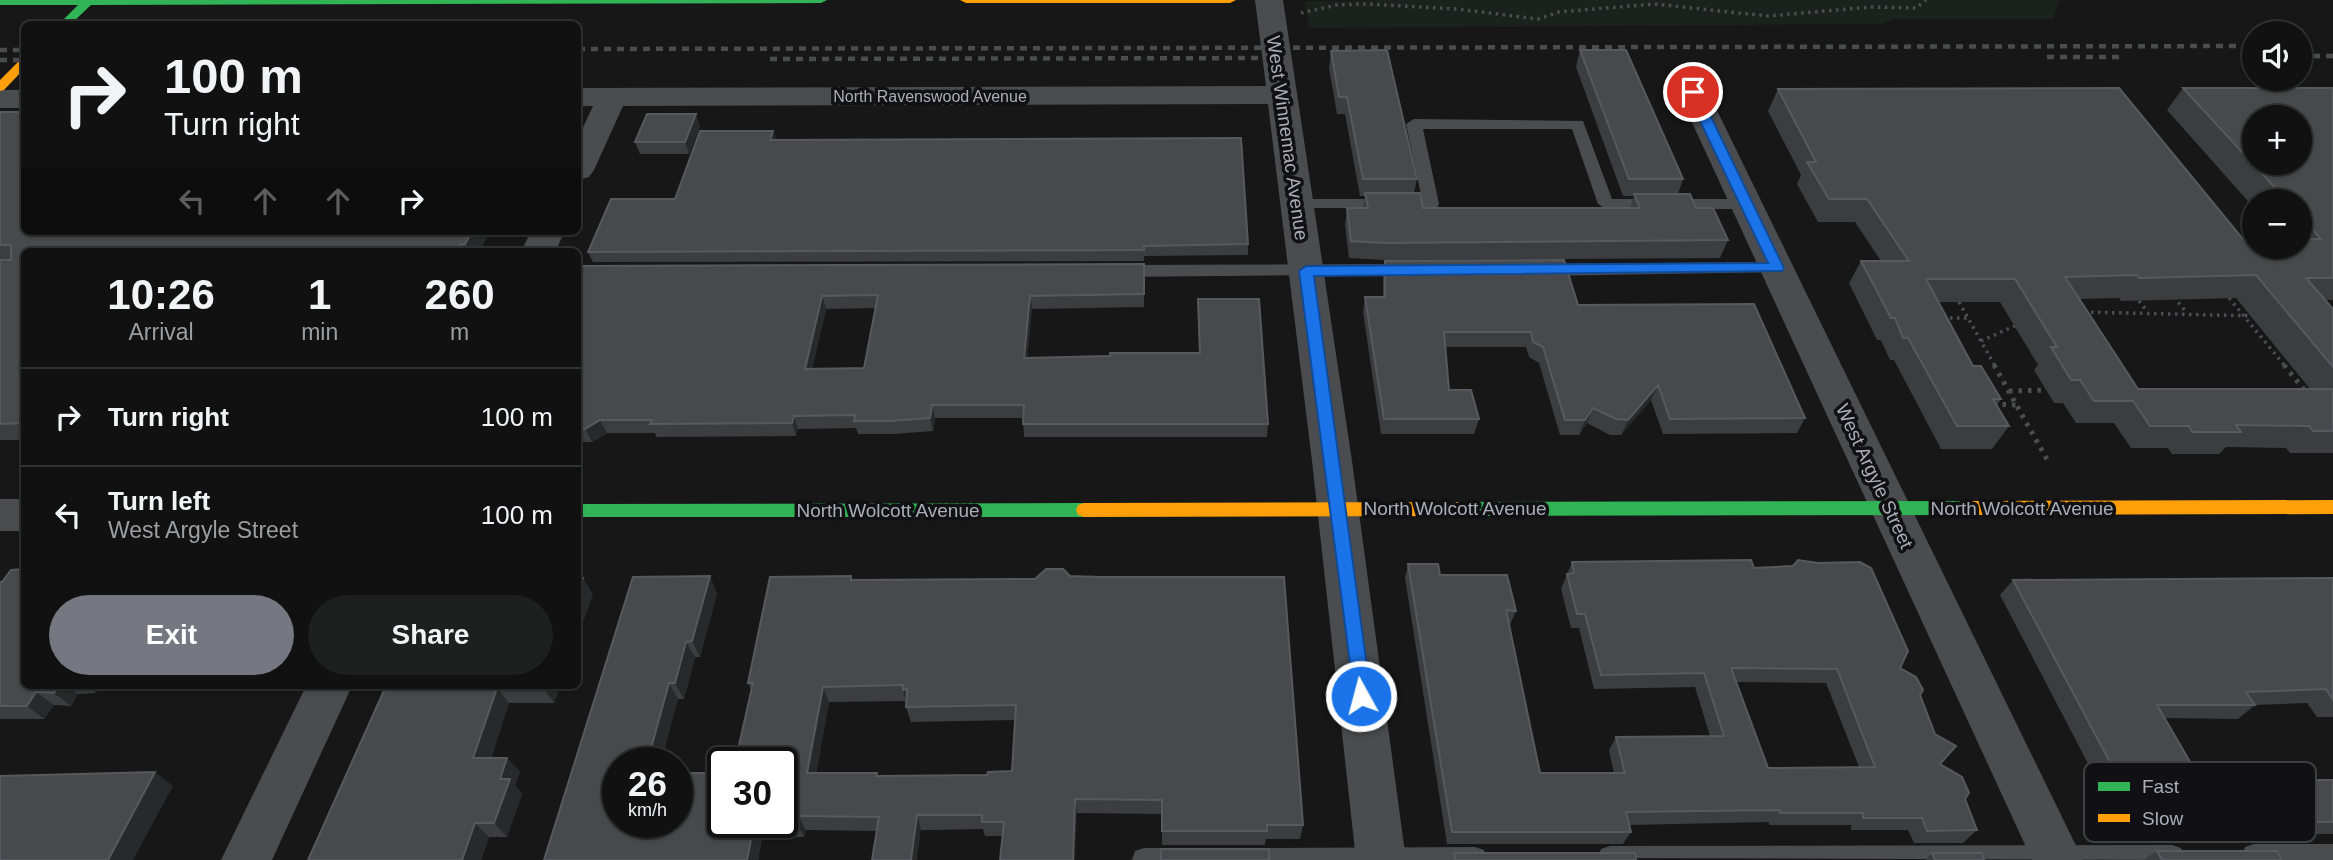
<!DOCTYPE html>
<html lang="en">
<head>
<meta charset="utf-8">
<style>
	:root { --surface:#111; --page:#1e1f1f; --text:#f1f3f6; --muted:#9c9d9f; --line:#303131; --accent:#757880 }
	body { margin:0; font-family:Arial,sans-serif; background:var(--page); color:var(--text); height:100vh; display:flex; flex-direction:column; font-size:26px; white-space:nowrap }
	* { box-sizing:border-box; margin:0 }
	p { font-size:23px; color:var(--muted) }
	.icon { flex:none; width:38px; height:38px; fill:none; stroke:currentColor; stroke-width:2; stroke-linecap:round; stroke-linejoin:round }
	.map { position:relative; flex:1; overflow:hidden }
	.panel { position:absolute; left:21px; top:248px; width:560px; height:441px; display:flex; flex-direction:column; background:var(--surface); border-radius:10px; box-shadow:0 2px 5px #0004,0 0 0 2px var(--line) }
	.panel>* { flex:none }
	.banner { position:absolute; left:21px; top:21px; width:560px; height:214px; border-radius:10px; box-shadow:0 2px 5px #0004,0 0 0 2px var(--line); background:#111; color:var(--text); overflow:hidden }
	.controls { position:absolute; left:2242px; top:21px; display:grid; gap:14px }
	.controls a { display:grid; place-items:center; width:70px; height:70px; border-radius:50%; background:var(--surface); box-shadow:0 2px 5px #0004,0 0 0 2px var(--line); font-size:35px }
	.speed { position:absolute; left:602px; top:747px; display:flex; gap:14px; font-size:35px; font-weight:700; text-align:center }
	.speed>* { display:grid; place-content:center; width:91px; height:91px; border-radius:50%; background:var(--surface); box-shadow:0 2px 5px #0004,0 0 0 2px var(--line); line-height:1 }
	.speed small { font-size:18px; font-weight:400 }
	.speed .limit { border:4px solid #111; border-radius:10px; background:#fff; color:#111 }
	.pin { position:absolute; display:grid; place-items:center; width:60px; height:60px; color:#fff; margin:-30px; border:4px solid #fff; border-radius:50%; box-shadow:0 2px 7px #0007 }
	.me { position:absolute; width:77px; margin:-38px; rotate:353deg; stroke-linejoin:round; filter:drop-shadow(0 0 5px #0008) }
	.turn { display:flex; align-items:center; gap:24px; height:147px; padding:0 28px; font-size:32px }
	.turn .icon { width:91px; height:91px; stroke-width:2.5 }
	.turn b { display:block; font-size:49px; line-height:60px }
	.lanes { display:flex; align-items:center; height:66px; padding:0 28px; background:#0003; justify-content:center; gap:35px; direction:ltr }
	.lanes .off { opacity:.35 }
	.eta { display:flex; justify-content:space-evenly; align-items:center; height:119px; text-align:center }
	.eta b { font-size:42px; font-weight:600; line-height:49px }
	.primary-button { display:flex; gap:14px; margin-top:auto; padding:14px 28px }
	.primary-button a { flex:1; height:80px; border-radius:42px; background:var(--accent); color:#fff; font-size:28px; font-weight:600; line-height:80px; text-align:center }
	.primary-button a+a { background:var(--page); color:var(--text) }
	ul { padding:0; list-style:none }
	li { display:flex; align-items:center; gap:21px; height:98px; padding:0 28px; border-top:2px solid var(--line) }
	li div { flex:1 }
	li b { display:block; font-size:26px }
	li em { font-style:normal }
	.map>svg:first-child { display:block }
</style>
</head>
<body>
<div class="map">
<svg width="2333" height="860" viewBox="0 0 2333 860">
	<rect width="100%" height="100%" fill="#171717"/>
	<!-- green -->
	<path fill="#1b211c" d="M1385,0H2060L2053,19H1895L1882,24L1309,28L1304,1Z"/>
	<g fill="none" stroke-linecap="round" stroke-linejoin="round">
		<!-- path-far1 -->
		<path stroke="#4d4e52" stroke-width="3.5" stroke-dasharray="2.5 4.5" stroke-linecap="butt" d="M1301,13L1337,5L1367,4L1457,9L1538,19L1559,12L1654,4L1768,16L1871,7L1916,8L1926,0
			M2174,297L2186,312
			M2229,298L2285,366
			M2139,301L2147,311
			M1959,302L1995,366
			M2084,312L2257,316
			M1943,318H1968
			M1981,341L2017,325"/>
		<!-- path -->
		<path stroke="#4d4e52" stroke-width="5" stroke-dasharray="3.5 6" stroke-linecap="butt" d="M1994,365L2049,463
			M2284,365L2306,392
			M2009,391L2046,390
			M1993,404L2016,405"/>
		<!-- lane -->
		<path fill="#4b4c50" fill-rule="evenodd" d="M1414,119L1583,121L1612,199H1746L1754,204L1746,209H1606L1598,204L1572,129H1423L1439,204L1437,208H1291L1289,204L1291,200L1297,199H1422L1406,124Z
			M1777,262L1786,268L1783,272L1541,276L1532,270L1541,264Z
			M1409,264L1415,266L1418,270L1415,274L1118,277L1109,271L1118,265Z
			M2254,844H2333V860H2243L2242,856L2245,847Z
			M2172,845L2181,848L2183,860L1598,858L1601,849L1610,846Z
			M1475,847L1484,850L1487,860H1231L1234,851L1243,848Z
			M1144,848H1185L1194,851L1197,860H1132L1135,851Z"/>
		<!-- street -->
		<path fill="#4b4c50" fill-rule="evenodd" d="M1255,0H1283L1352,461L1406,860H1356L1312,461L1268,104L623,106L594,170L589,177L578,180V138L593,106H578V88L1266,86Z
			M1693,83L1703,86L1708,92L2083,860H2032L1678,92L1683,86Z
			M0,90H24V108H0Z
			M531,231H565L555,252H521Z
			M0,499H24V531H0Z
			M306,686H352L272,860H221Z"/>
		<!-- fast -->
		<path fill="#30b455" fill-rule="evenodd" d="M0,0H827L821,3L91,5L71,24H59L78,5H0Z
			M1967,501L1973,503L1975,508L1973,513L1967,515L1457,516L1451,514L1449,509L1451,504L1457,502Z
			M1084,503L1090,505L1092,510L1090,515L1084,517H578V504Z"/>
		<!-- slow -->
		<path fill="#ff9f0a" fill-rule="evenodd" d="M960,0H1236L1230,3H966Z
			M20,60H24V69L4,90L0,91V80Z
			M2333,500V514L1967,515L1961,513L1959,508L1961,503L1967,501Z
			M1457,502L1463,504L1465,509L1463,514L1457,516L1084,517L1078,515L1076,510L1078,505L1084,503Z"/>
		<!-- rail -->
		<path stroke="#4b4c4f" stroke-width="4.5" stroke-dasharray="7 6" stroke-linecap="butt" d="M578,49L2254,46
			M0,50H24
			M2300,56H2333
			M2047,57H2121
			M770,59L1284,58
			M0,60H24"/>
	</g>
	<!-- wall -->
	<path fill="#3c3d40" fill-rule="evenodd" d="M1580,50L1683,179L1678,194L1696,208L1728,240L1720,258L1383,260L1349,258L1345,225L1347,208H1363L1365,196H1360L1345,114H1337L1329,68L1331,51L1417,179L1414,193L1423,208H1630L1634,196H1623L1576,67Z
		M2183,88H2333V300H2325L2333,309V453H2290L2286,448L2226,447L2219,454H2172L2168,448H2131L2114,423H2076L2063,403H2054L2034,370L2038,365L2000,302H1938L1973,366L2001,399L1997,405L2009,426L1992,449H1941L1894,360H1890L1881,340H1877L1849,283L1861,261H1881L1855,222H1818L1797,184L1801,175L1768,111L1778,89L2242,238L2300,247V201H2254V208L2167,110ZM2119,298L2121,301L2236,298L2310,389H2138L2079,299Z
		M0,112L24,231H490L479,252H24V440H0Z
		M700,126L689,154H640L635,142Z
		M773,131L776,140L1248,244V255L1144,256V261L593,262L588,252L675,199Z
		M1385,261L1578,305L1805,418L1797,433L1663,434L1651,400L1621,435H1610L1587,423L1579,435H1560L1539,363L1529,357L1526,347H1445L1449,390L1479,419L1474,434H1381L1363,312L1365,297H1383V276Z
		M1144,264V307L1032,309L1027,358L1199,353L1198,299L1268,424L1267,437H1024L1023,418H935L933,431L893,434H858L856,428L798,429L796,436L656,437L655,433H607L592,442H581L578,438V270ZM876,308L864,368L812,369L826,309Z
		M1572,562L1754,568L1900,668L1920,695L1940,764L1965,799L1977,830L1963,843H1914L1908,830H1851V825H1769V822L1629,825L1631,832L1623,844H1447L1405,578L1408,564L1440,575L1516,611L1510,625H1509L1540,773H1614L1609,750L1616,737L1710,736L1695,687L1594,689L1579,628H1571L1561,589ZM1736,682L1826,683L1859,767L1768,768Z
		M2333,578V717H2317L2307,703L2254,705H2255L2238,719L2165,718L2193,767L2235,780H2333V834H2257L2246,842H2129L2000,595L2013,580Z
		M853,580L1303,825L1300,839H1266L1265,845H1162V814L1077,813L1002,836H985L983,829L877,831L806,830L804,837L762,838L758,860H544L717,593L700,657H695L684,699H678L618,763L723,822L751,689L748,683ZM906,701V707L911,722L1015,720L1012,771L987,775L878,776L816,773L829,702Z
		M0,582L24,686H99L96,693L78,694L71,706L54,705L44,719H0Z
		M386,686H560L554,703H509L491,758H507L520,772L515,785L522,794L507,837H489L481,860H308Z
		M2157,851L2282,860H2143Z
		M1932,853L1984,860H1925Z"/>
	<!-- shaded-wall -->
	<path fill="#28292a" d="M696,114L700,126L689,154L685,142Z
		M773,131L776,141L770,140Z
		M472,231H490L479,252H469L465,244Z
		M461,244L466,252H457Z
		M822,296L826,309L809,382L805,369Z
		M1030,296L1032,309L1026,371L1024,358Z
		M1658,385L1651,400L1621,435L1628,420Z
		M932,405L935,418L933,431L930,418Z
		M1593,408L1587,423L1579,435L1585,420Z
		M794,416L798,429L796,436L792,423Z
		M600,420L607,433L592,442L585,429Z
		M710,576L717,593L700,657L692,641Z
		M583,578L593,594L578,637V592Z
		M686,642L695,657L684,699L675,683Z
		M669,683L678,699L661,763H647Z
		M58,686H67L78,694L71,706L54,693Z
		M86,686H99L96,693Z
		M543,686H560L554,703L543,687Z
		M823,687L829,702L814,787L807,773Z
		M497,688L509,703L486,772L473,758Z
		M907,689V706L903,690Z
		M36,692L54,705L44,719L27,706Z
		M507,758L520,772L515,785L522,794L507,837L494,823L500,779Z
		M155,772L173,786L133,860H108Z
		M1075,799L1077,813L1075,860H1073Z
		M917,815L921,829L917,860H911Z
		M798,816L806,830L804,837L797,823Z
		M475,823L489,837L481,860H462Z
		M754,824L762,838L758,860H747Z"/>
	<!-- building -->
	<path fill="#48494d" stroke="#57595e" stroke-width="2" fill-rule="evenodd" d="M1387,50L1417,179H1363L1347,97H1339L1331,51Z
		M1580,50H1626L1683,179H1629Z
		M2119,88L2242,238L2254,239V247H2300V239H2321L2300,215V201H2287L2183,88H2333V278H2306L2333,309V367L2256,275L2139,278L2137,275L2065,277L2138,389H2333V431H2313L2309,426L2236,425L2241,432H2192L2189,426H2150L2133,401H2094L2080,380H2071L2051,347H2057L2015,279H1926L1973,366H1981L2001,399H1993L2009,426H1957L1908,338H1903L1895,318H1891L1861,261H1909L1867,199H1829L1807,162H1816L1778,89ZM2254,117H2300V163H2254Z
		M0,112H24V231H472L465,244H461L457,252H24V423L0,424V260H11V245H0Z
		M647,114H696L685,142H635Z
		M700,131H773L770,140L1241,138L1248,244L1144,246V250L588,252L611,199H675Z
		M1365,193H1420L1423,208H1640L1634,194H1690L1696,208H1713L1728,240L1386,243L1351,241L1347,208H1368Z
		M1564,260L1578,305L1754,304L1805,418L1670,419L1658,385L1628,420L1616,419L1593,408L1585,420H1565L1543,347L1533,342L1531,332H1444L1449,390H1471L1479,419H1384L1365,297H1385V261Z
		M1144,264V294L1030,296L1024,358L1110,356V353H1200L1198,299H1259L1268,424H1023L1024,405H932L930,418L890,421H854L855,415L794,416L792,423L650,424L652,420H600L585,429H578V270L579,266ZM878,295L864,368L805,369L822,296Z
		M1751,560L1754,568L1793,566L1798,560L1818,563L1860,562L1871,568L1908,651L1900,668L1916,677L1923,690L1920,695L1935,734L1956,746L1940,764L1962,777L1969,793L1965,799L1977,830L1927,831L1922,818H1863V813H1780L1779,810L1626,812L1631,832H1452L1408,564H1438L1440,575H1507L1516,611L1506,610L1540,773H1625L1616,737L1724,736L1704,673L1601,675L1585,614H1577L1567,574L1574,573L1572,562ZM1731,668L1837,669L1875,767L1768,768Z
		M24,569V686H58L54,693L36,692L27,706H0V582H2L11,570Z
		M1046,569H1063L1070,576L1101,577H1284L1303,825H1267V831H1162V800L1075,799L1073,860H1000L1004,822H982V815H917L911,860H872L879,817L798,816L797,823L754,824L747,860H544L633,577L710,576L692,641L686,642L675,683H669L647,763H618V822H677V773H723V822H782V763H735L753,683H748L770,577L851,576V580L1035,579ZM903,685V690L907,689L906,707L1016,705L1012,771L988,772L987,775L876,776L877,773H807L823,687Z
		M578,578H583L578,592Z
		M2333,578V700L2326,689L2246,692L2255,705H2157L2193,767L2228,768L2235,780H2333V822H2261L2265,830H2146L2013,580Z
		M386,686H543V687L497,688L473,758H507L500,779H510L494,823H475L462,860H308Z
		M155,772L108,860H0V776Z
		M1161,849H1269V860H1161Z
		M2157,851H2277L2282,860H2162Z
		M1454,853H1635L1636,860H1455Z
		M1932,853H1982L1984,860H1935Z"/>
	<!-- route -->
	<path fill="#1a73e8" stroke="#114b97" stroke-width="2" d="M1693,88L1699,92L1784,268L1782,271L1314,276L1371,696L1368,702L1361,704L1355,702L1299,271L1306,266L1768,263L1686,92Z"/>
	<g text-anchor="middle" stroke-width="7" stroke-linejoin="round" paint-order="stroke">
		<!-- far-street labels -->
		<g font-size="16" fill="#a8adb8" stroke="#111113">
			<text x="930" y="102">North Ravenswood Avenue</text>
		</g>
		<!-- street labels -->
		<g font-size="19" fill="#a8adb8" stroke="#111113">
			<text transform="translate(1288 138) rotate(82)" y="7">West Winnemac Avenue</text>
			<text transform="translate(1875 476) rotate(65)" y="7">West Argyle Street</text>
			<text x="1455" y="515">North Wolcott Avenue</text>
			<text x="2022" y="515">North Wolcott Avenue</text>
			<text x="888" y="517">North Wolcott Avenue</text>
		</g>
	</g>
	<!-- legend -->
	<rect x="2084" y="762" width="232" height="80" rx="10" fill="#111113" stroke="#3e4045" stroke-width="2"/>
	<rect x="2098" y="782" width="32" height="9" fill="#30b455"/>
	<rect x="2098" y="814" width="32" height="8" fill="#ff9f0a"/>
	<g font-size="19" fill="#a8adb8">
		<text x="2142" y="793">Fast</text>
		<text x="2142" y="825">Slow</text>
	</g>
</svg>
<div class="controls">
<a><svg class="icon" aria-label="sound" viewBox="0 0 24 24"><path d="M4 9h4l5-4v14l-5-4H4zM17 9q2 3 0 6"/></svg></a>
<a>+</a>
<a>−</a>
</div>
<div class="speed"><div>26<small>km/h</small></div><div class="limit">30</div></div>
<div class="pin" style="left:1693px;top:92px;background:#d93025"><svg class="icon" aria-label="arrive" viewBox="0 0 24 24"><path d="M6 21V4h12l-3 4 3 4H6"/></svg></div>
<svg class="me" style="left:1361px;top:696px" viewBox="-20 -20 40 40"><circle r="17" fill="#1a73e8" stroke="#fff" stroke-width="3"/><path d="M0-11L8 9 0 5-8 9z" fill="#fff"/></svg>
<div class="banner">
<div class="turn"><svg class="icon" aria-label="right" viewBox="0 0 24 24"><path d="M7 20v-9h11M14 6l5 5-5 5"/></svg><div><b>100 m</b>Turn right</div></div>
<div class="lanes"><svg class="icon off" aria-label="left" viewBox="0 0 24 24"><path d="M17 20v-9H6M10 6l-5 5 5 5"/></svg><svg class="icon off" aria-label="ahead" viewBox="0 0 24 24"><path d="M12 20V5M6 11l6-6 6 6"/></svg><svg class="icon off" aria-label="ahead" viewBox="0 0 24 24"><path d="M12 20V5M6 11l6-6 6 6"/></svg><svg class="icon" aria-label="right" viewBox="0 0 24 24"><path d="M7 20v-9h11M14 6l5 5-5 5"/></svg></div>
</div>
<section class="panel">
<div class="eta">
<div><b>10:26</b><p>Arrival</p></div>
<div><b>1</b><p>min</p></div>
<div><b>260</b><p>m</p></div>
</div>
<ul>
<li><svg class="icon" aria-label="right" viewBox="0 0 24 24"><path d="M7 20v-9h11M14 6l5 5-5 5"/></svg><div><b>Turn right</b></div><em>100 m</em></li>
<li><svg class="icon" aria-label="left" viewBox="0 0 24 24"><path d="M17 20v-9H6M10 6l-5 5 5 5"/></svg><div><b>Turn left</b><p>West Argyle Street</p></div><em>100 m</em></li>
</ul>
<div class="primary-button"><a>Exit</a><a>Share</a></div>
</section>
</div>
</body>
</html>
